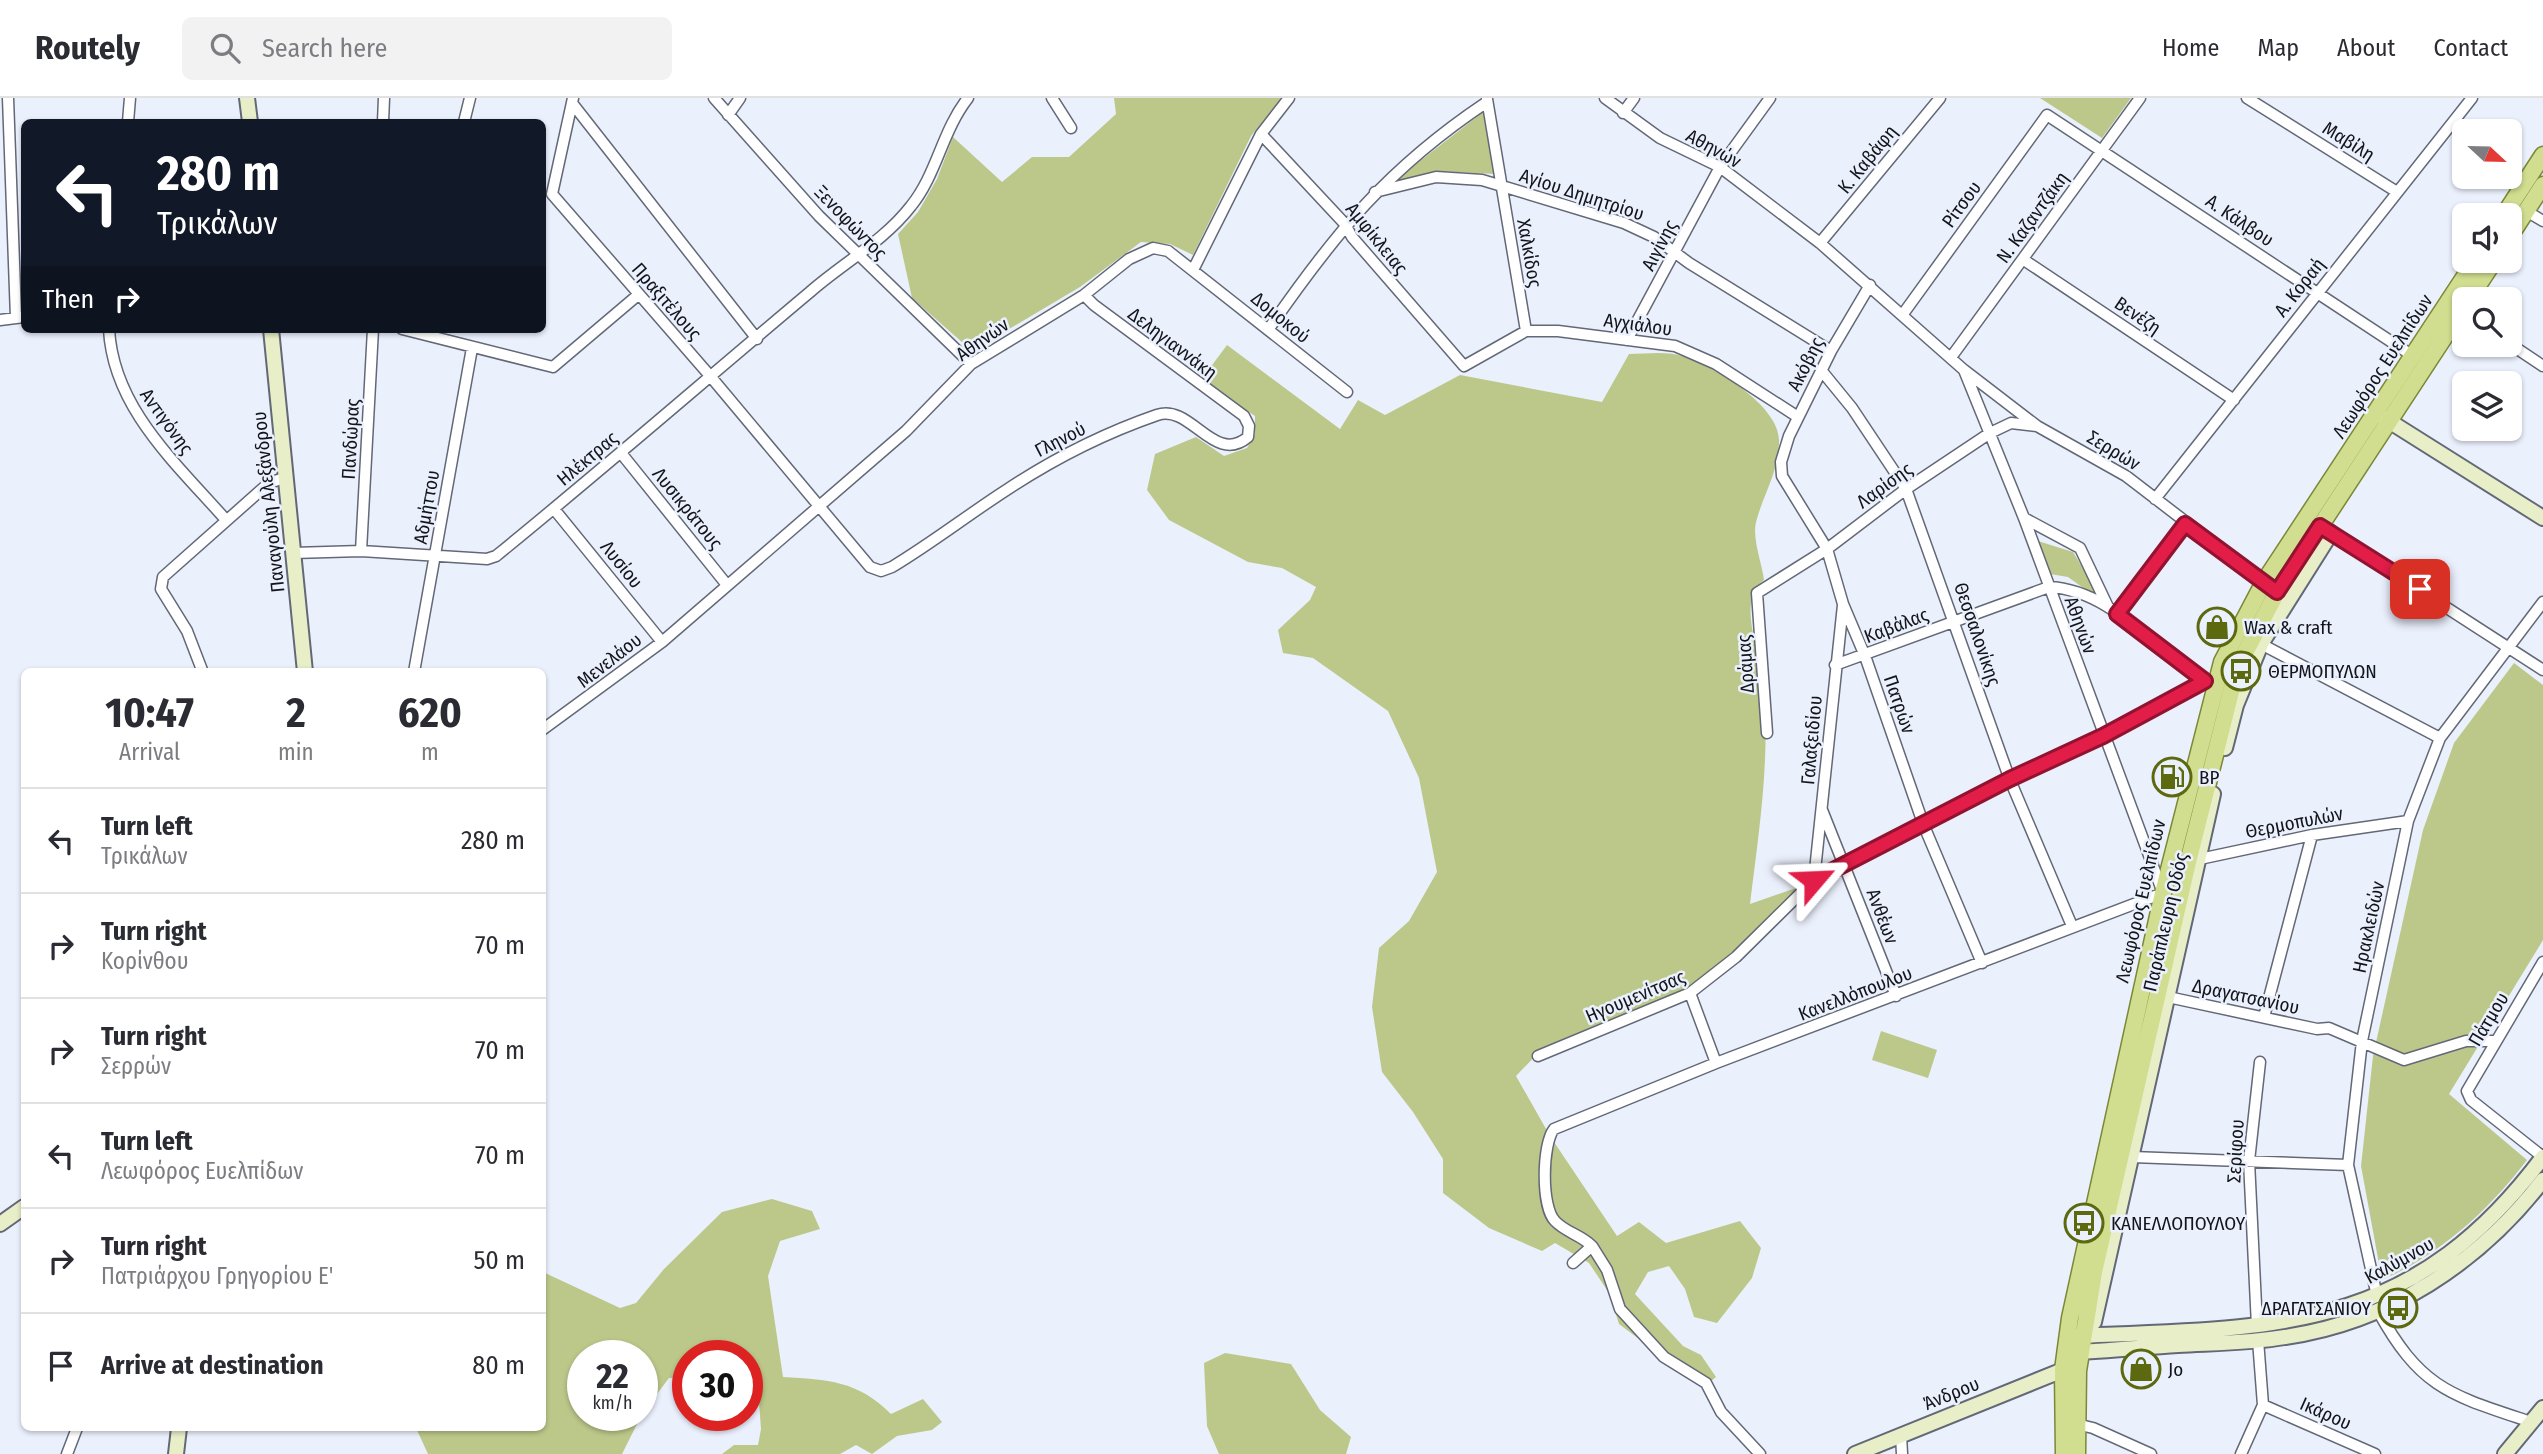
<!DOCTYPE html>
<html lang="en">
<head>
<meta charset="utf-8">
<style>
	:root { --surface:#fff; --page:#f2f2f3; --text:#2b2b33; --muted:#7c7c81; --line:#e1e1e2 }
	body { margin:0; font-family:"Fira Sans Condensed",sans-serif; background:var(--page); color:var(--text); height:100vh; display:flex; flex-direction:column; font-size:26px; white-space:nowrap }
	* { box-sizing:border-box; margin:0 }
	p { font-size:23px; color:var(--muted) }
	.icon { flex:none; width:38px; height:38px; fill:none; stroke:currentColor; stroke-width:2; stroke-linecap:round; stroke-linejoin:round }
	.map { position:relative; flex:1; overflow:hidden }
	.sheet { position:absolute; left:21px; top:570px; width:525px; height:763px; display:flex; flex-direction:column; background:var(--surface); border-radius:10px; box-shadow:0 2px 5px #0004 }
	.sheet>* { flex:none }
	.guide { position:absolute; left:21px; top:21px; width:525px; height:214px; border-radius:10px; box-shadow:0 2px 5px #0004; background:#111827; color:#fff; overflow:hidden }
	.needle { width:46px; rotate:112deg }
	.fabs { position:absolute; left:2452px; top:21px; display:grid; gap:14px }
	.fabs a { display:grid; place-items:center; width:70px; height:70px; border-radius:10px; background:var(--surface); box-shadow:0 2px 5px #0004; font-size:35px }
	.speed { position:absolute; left:567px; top:1242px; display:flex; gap:14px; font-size:35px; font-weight:700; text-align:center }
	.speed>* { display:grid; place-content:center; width:91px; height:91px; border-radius:50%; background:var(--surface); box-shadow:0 2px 5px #0004; line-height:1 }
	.speed small { font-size:18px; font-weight:400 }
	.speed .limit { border:10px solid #d22; background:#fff; color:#111 }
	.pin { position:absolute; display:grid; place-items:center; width:60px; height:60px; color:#fff; margin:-30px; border-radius:14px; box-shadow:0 4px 10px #0006 }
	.me { position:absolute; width:77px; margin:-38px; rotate:64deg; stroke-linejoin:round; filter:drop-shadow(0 0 5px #0008) }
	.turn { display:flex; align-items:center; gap:24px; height:147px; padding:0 21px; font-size:32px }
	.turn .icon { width:91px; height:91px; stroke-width:2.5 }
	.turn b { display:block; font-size:49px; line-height:60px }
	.then { display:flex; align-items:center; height:66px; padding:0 21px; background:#0003; gap:14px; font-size:26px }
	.eta { display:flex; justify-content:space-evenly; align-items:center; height:119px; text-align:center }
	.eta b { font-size:42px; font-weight:700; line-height:49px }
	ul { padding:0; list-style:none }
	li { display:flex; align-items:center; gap:21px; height:105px; padding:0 21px; border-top:2px solid var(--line) }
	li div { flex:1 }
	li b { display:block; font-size:26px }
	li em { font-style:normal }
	header { display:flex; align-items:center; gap:42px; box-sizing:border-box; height:98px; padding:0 35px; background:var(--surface); border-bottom:2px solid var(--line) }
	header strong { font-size:33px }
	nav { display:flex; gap:38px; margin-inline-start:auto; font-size:24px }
	.search { width:490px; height:63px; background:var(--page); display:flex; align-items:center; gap:18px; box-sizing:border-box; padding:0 24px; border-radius:10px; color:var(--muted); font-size:26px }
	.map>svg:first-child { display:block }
</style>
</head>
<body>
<header>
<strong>Routely</strong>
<div class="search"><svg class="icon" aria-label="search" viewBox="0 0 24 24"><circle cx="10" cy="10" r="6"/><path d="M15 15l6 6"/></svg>Search here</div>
<nav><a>Home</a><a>Map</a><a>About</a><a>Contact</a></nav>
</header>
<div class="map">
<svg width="2543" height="1356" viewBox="0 0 2543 1356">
	<rect width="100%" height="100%" fill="#ebf0fd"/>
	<!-- green -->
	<path fill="#bcc88a" d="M1114,0H1282L1251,38L1193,157L1170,146L1141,144L1080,189L972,253L912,200L898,136L918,114L937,81L953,39L1002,84L1032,59H1069L1116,16Z
		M2040,0H2131L2102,40Z
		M1483,14L1494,76L1437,73L1393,84Z
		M1227,247L1340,331L1358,302L1385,317L1460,277L1602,304L1629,256C1646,256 1665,253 1682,258C1712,267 1779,307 1779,342C1780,371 1763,397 1756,424C1752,440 1762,466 1764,482C1736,502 1760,553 1763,582C1771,657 1759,733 1750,806L1802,788L1698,886L1539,954L1516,978L1550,1038L1617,1138L1639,1124L1666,1145L1740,1123L1761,1150L1752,1180L1717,1225L1694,1219L1685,1191L1669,1168L1648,1174L1635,1196L1683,1248L1701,1257L1716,1279L1709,1285L1692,1281L1619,1226L1609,1195L1589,1165L1555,1145L1542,1153L1489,1130L1443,1095V1061L1413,1014L1382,974L1372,909L1379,850L1409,823L1437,774L1419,680L1388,613L1313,560L1283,555L1278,532L1310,502L1316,489L1282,470L1248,464L1169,422L1147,392L1155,356L1196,339L1224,358L1247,350L1255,336V318L1201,282Z
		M2038,443L2073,454L2104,505L2068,479L2050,476Z
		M2514,565L2543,587V842L2449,996L2527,1062C2488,1113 2441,1156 2382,1182L2361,1068L2373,958L2423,732L2454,645Z
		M1881,933L1937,952L1928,980L1872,962Z
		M772,1101L812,1113L820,1131L780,1143L768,1178L783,1279C828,1282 857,1282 891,1316L923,1301L942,1324L932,1332L897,1338L872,1356L856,1347L840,1356H722L734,1347H758L761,1331L759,1304L747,1294V1258H688V1281L669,1280L642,1316V1258H583V1318H641L622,1356H428L416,1330H542L543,1174L620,1210L636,1205L664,1171L722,1114Z
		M1225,1255L1291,1266L1320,1312L1351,1339L1346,1356H1219L1207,1328L1204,1265Z"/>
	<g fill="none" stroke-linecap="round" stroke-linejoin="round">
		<defs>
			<path id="street" d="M8,0L16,220
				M573,0L552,96L711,279L870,469L881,473L892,469C932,445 969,416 1008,391C1055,360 1105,335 1157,317C1191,305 1214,368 1248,339L1249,328L1244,318L1094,207L1084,197
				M714,0L819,118L971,266
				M1052,0L1071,30
				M1605,0L1660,40L1720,69L1820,145L1964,272L2037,328L2126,378L2268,487
				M2247,0L2397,94
				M1487,1L1526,233
				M572,5L757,241
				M1623,15L1634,0
				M728,17L740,0
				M128,24L130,0
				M383,24L384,0
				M464,24L470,0
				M1261,36L1345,126L1352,139L1464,268L1526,233H1558L1675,248L1716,266L1798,319
				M1375,94L1436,79L1482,82L1624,125L1654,139L1689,165L1831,253
				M2526,113L2543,123
				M1820,145L1940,0
				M2024,162L2234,302
				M1193,172L1261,36L1289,0
				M1870,187L1831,253L1789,338L1781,364L1782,378L1827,451L1843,506L1865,558L1924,728L1982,865
				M1903,216L2047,17L2413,258
				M0,222L24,219
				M109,231C113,310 176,365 226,422
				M402,231L553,269L638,197
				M1268,232C1335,135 1388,70 1487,4
				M1627,242L1720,69L1770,0
				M2510,246L2543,268
				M1952,258L2140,0
				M1821,272L1852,310L1906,391L2010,682L2072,828
				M621,355L727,487
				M2155,401L2472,0
				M554,411L662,544
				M2024,420L2080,450L2108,509
				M2331,435L2543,572
				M361,453L373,231
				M293,455L361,453L487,461L496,458C602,372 705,282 810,194C843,165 884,143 911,108C937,76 942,33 968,0
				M2117,516L2185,426
				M2261,546L2440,640
				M1835,567L2049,489C2114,492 2157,556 2211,586
				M202,572L187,533L161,491L163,479L269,385L284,380
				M414,574L472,250
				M542,632L662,544L906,333L971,266L1084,197L1129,161L1153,150L1168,153L1347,294
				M1767,635L1757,495L1827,451L1906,391L1990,335L2011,325L2037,328
				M1822,712L1896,898
				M2195,762L2312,737L2408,723
				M1814,782L1843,507
				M2543,864L2467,993L2471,1002L2543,1059
				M1690,895L1716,965
				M2168,899L2317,931L2329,930L2404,962L2466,943H2495
				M2264,919L2312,737
				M1538,958L1690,895L1736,859L1814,782L2010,682L2103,638L2205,583
				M2132,1059L2348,1067
				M1592,1148L1607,1172L1620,1211L1664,1259L1706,1285L1721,1314L1760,1356
				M1573,1165L1592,1148C1581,1137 1565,1134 1555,1123C1541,1109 1542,1046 1554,1031L1716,965L2163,795L2024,420L1964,272
				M2377,1198L2348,1067L2362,943L2408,723L2440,640L2543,504
				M2378,1213C2421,1291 2450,1297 2531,1324
				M2257,1228L2249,1063L2260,964
				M2263,1307L2375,1356
				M2076,1326L2093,1330L2151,1356
				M1901,1337L1902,1356
				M67,1356L77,1330
				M2241,1356L2263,1307L2258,1242"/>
			<path id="secondary" d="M247,0L250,24
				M271,231L305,574
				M2381,318L2543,420
				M2225,650L2236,607L2261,546L2331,435L2321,428
				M0,1126L24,1109
				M2082,1237L2094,1224L2213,696
				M2078,1238C2279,1230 2412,1234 2543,1059
				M2072,1254C2107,1253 2143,1249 2178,1247C2214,1245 2250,1245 2285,1239C2389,1224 2479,1165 2543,1082
				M176,1356L179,1330
				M1855,1356L2063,1272
				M2505,1356L2543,1310"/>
			<path id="primary" d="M2504,117L2543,57
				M2510,138L2543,87
				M2469,201L2494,163
				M2064,1356L2063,1272L2070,1220L2163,795L2222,564L2264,484L2475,163
				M2077,1356L2078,1273L2094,1174L2188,764L2237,570L2277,494L2464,209"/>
		</defs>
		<!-- street casing -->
		<use href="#street" stroke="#636877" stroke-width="13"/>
		<!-- secondary casing -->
		<use href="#secondary" stroke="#636877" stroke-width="18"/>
		<!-- primary casing -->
		<use href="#primary" stroke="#7b8836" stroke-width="19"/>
		<!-- street -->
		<use href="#street" stroke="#fff" stroke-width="10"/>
		<!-- secondary -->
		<use href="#secondary" stroke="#e8eec7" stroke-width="14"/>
		<!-- primary -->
		<use href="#primary" stroke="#d1dd8f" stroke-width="16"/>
	</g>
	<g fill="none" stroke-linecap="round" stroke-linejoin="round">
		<defs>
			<path id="route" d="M1814,782L2010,681L2103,638L2205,583L2117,516L2185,426L2277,494L2320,428L2420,491"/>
		</defs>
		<!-- route casing -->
		<use href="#route" stroke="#92132f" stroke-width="18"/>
		<!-- route -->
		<use href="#route" stroke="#e11d48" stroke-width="12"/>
	</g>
	<!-- icons -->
	<defs>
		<symbol id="shop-ring" viewBox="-11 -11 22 22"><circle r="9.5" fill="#ebf0fd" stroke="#5d690f" stroke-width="1.5"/><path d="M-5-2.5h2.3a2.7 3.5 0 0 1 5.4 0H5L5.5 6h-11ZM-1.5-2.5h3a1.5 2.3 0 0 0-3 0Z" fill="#5d690f"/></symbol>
		<symbol id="bus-ring" viewBox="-11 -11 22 22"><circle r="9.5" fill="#ebf0fd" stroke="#5d690f" stroke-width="1.5"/><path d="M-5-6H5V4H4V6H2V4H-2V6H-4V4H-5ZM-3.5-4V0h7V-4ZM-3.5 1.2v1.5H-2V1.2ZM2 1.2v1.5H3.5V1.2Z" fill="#5d690f"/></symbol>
		<symbol id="fuel-ring" viewBox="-11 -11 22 22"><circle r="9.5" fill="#ebf0fd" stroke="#5d690f" stroke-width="1.5"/><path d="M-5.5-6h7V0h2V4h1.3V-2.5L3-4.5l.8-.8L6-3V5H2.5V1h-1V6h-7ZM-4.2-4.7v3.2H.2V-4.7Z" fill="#5d690f"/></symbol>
	</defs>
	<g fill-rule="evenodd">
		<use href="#shop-ring" x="2195" y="507" width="44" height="44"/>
		<use href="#bus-ring" x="2219" y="551" width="44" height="44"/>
		<use href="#fuel-ring" x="2150" y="657" width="44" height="44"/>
		<use href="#bus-ring" x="2062" y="1103" width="44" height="44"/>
		<use href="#bus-ring" x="2376" y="1188" width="44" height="44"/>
		<use href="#shop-ring" x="2119" y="1249" width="44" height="44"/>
	</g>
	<g text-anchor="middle" stroke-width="5" stroke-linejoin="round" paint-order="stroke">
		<!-- street labels -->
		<g font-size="19" fill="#13151b" stroke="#ebf0fd">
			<text transform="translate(2349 43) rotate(32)" y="7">Μαβίλη</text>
			<text transform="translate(1714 50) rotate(29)" y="7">Αθηνών</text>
			<text transform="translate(1867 61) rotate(-51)" y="7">Κ. Καβάφη</text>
			<text transform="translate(1582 96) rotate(18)" y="7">Αγίου Δημητρίου</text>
			<text transform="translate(1961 106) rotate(-54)" y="7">Ρίτσου</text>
			<text transform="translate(2032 119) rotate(-54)" y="7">Ν. Καζαντζάκη</text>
			<text transform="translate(2240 122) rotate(34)" y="7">A. Κάλβου</text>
			<text transform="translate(851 124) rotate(46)" y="7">Ξενοφώντος</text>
			<text transform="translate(1377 140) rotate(51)" y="7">Αμφίκλειας</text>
			<text transform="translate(1659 147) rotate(-62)" y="7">Αιγίνης</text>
			<text transform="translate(1530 155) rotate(80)" y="7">Χαλκίδος</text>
			<text transform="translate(2299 189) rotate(-52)" y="7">Α. Κοραή</text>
			<text transform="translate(667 203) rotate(49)" y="7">Πραξιτέλους</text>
			<text transform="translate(2138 217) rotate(34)" y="7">Βενέζη</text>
			<text transform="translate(1281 219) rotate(39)" y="7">Δομοκού</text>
			<text transform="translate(1638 226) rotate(8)" y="7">Αγχιάλου</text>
			<text transform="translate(982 241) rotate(-35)" y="7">Αθηνών</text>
			<text transform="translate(1173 245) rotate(37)" y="7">Δεληγιαννάκη</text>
			<text transform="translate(1805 266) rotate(-63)" y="7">Ακόβης</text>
			<text transform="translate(2382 268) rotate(-57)" y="7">Λεωφόρος Ευελπίδων</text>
			<text transform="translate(167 323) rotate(54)" y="7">Αντιγόνης</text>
			<text transform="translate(350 341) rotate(-87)" y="7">Πανδώρας</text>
			<text transform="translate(1060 341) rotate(-27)" y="7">Γληνού</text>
			<text transform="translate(2114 352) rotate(31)" y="7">Σερρών</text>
			<text transform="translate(587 360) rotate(-40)" y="7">Ηλέκτρας</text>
			<text transform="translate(1884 387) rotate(-36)" y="7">Λαρίσης</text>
			<text transform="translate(268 404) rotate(-96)" y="7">Παναγούλη Αλεξάνδρου</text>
			<text transform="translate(426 409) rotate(-80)" y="7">Αδμήττου</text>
			<text transform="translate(688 410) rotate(51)" y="7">Λυσικράτους</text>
			<text transform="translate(622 466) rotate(51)" y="7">Λυσίου</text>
			<text transform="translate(1896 527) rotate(-21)" y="7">Καβάλας</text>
			<text transform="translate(2081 527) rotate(70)" y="7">Αθηνών</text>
			<text transform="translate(1978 536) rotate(71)" y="7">Θεσσαλονίκης</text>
			<text transform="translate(609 562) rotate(-38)" y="7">Μενελάου</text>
			<text transform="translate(1745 566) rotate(-94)" y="7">Δράμας</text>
			<text transform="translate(1900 606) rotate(71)" y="7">Πατρών</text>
			<text transform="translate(1811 642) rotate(-85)" y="7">Γαλαξειδίου</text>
			<text transform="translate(2294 724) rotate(-11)" y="7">Θερμοπυλών</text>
			<text transform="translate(2140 803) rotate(-77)" y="7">Λεωφόρος Ευελπίδων</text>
			<text transform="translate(1883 818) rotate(69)" y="7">Ανθέων</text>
			<text transform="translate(2165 824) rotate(-77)" y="7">Παράπλευρη Οδός</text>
			<text transform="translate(2368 829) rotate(-78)" y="7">Ηρακλειδών</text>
			<text transform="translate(1855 895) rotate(-21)" y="7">Κανελλόπουλου</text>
			<text transform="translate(1635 898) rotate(-23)" y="7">Ηγουμενίτσας</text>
			<text transform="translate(2246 898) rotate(12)" y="7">Δραγατσανίου</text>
			<text transform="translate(2488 921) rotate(-59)" y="7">Πάτμου</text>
			<text transform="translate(2235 1053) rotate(-87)" y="7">Σερίφου</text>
			<text transform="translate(2399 1162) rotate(-29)" y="7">Καλύμνου</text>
			<text transform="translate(1951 1295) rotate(-22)" y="7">Άνδρου</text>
			<text transform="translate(2326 1315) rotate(24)" y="7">Ικάρου</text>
		</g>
		<!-- poi labels -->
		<g font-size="19" fill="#13151b" stroke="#ebf0fd" text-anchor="start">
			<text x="2244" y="536">Wax &amp; craft</text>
			<text x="2268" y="580">ΘΕΡΜΟΠΥΛΩΝ</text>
			<text x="2199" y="686">BP</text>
			<text x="2111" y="1132">ΚΑΝΕΛΛΟΠΟΥΛΟΥ</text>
			<text x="2371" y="1217" text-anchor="end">ΔΡΑΓΑΤΣΑΝΙΟΥ</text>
			<text x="2168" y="1278">Jo</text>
		</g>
	</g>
</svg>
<div class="fabs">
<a><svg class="needle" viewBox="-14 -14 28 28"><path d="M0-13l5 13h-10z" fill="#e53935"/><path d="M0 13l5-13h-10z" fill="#7c7c81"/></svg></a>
<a><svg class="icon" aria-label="sound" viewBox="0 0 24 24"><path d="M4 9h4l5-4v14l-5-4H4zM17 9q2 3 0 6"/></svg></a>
<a><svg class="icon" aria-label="search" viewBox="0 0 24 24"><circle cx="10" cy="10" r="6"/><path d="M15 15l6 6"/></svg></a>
<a><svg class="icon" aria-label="layers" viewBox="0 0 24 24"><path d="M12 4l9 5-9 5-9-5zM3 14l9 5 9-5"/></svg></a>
</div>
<div class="speed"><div>22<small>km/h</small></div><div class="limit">30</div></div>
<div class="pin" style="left:2420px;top:491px;background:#d93025"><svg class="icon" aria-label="arrive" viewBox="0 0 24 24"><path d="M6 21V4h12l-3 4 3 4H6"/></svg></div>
<svg class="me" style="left:1814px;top:782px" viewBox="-20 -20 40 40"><path d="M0-17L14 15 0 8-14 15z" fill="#e11d48" stroke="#fff" stroke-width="4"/></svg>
<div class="guide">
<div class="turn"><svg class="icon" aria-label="left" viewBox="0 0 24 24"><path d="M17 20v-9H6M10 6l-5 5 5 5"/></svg><div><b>280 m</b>Τρικάλων</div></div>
<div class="then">Then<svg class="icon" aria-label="right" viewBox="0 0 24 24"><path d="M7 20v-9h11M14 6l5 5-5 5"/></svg></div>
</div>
<section class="sheet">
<div class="eta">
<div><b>10:47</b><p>Arrival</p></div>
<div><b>2</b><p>min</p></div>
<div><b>620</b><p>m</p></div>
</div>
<ul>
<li><svg class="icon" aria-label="left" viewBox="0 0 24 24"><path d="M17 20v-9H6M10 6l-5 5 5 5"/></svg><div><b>Turn left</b><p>Τρικάλων</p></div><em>280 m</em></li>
<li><svg class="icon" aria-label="right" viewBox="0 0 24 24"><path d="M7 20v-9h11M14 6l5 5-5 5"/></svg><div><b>Turn right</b><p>Κορίνθου</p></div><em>70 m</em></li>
<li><svg class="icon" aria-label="right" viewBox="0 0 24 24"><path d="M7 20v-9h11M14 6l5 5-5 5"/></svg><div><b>Turn right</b><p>Σερρών</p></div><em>70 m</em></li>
<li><svg class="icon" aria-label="left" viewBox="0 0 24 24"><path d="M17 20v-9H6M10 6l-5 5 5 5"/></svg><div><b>Turn left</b><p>Λεωφόρος Ευελπίδων</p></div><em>70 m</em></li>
<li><svg class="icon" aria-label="right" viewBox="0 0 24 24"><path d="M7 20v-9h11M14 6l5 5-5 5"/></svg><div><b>Turn right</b><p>Πατριάρχου Γρηγορίου Ε'</p></div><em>50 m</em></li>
<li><svg class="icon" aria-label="arrive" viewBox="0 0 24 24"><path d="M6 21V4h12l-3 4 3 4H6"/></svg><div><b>Arrive at destination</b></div><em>80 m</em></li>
</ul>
</section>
</div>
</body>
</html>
